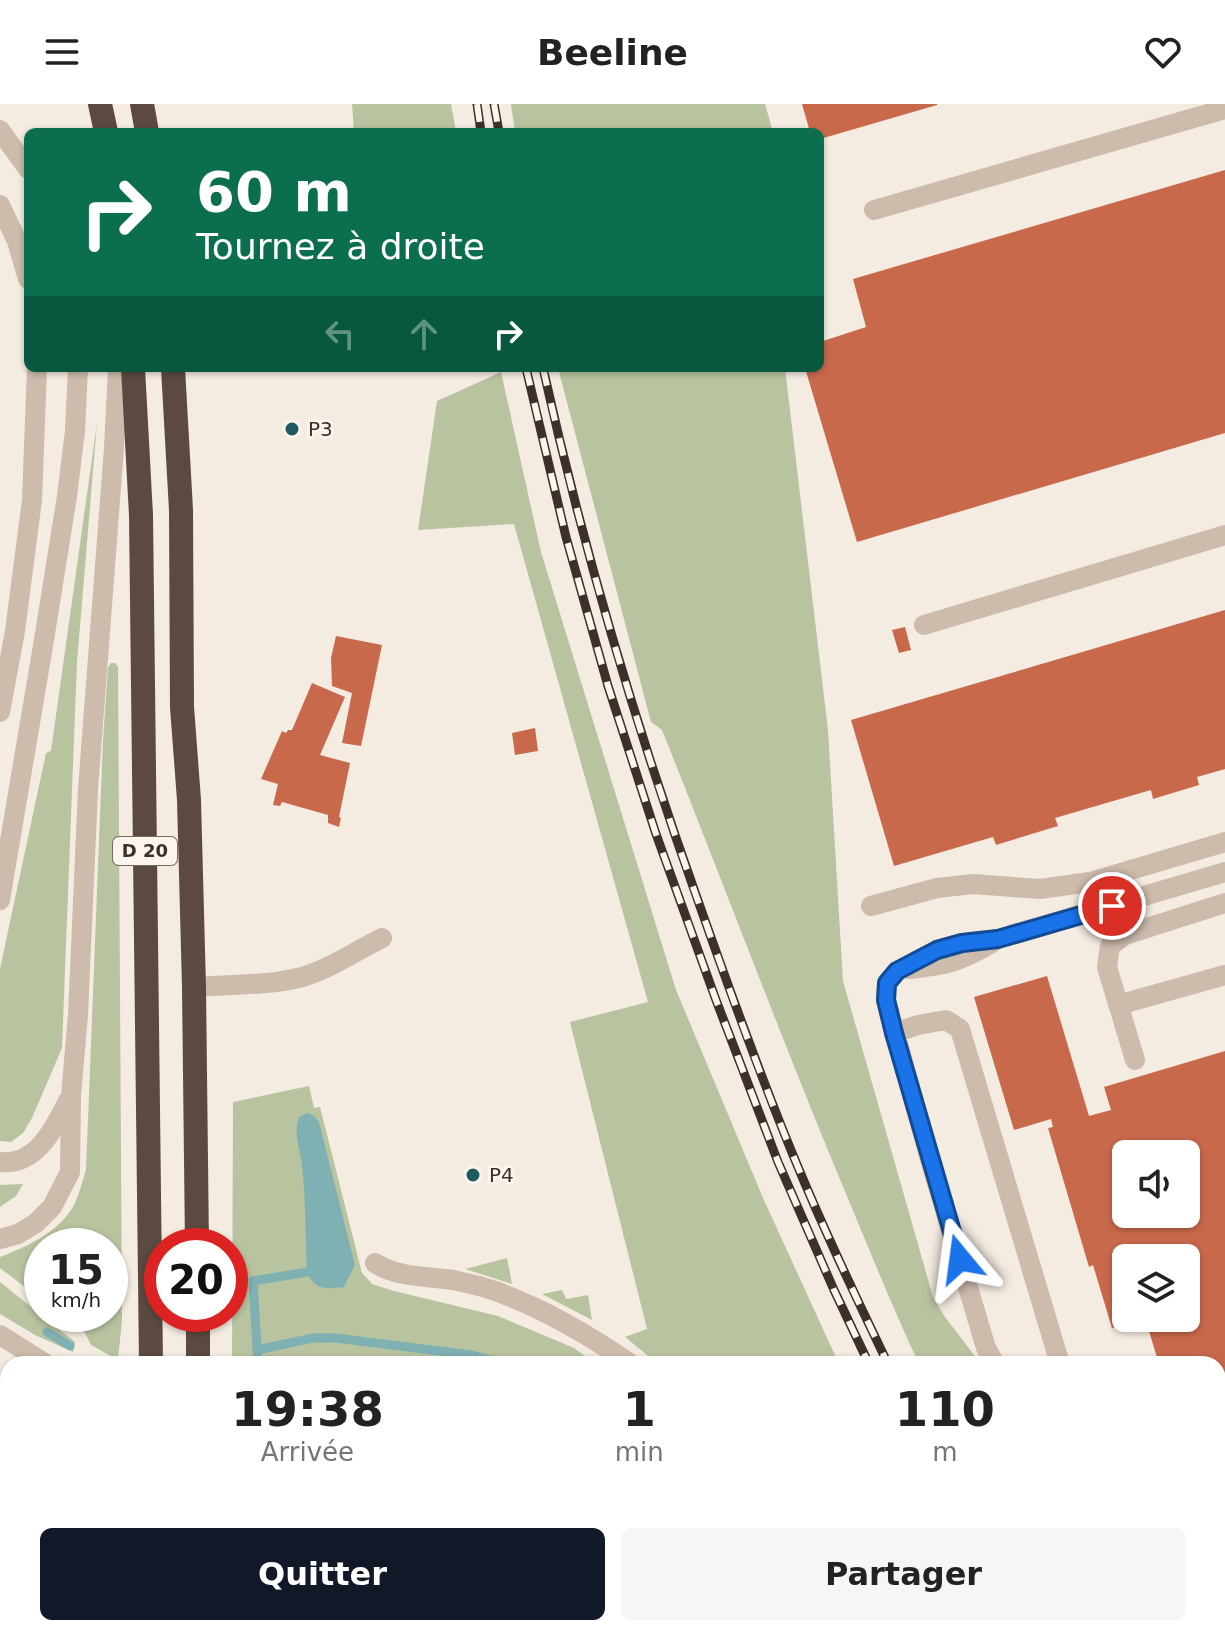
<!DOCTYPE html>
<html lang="fr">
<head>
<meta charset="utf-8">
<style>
	:root { --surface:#fff; --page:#f6f6f6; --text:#222; --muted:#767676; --accent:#111827 }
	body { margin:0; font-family:"DejaVu Sans",sans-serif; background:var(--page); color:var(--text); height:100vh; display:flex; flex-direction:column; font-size:30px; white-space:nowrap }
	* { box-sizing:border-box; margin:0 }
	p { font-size:26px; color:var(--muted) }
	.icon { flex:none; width:44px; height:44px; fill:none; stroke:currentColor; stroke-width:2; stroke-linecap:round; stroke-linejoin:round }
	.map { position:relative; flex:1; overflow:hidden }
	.drawer { position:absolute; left:0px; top:1252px; width:1226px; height:280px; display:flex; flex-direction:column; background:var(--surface); border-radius:24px 24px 0 0; box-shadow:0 2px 6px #0004 }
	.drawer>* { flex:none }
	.top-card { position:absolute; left:24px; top:24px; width:800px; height:244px; border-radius:12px; box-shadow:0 2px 6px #0004; background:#0b6e4f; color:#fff; overflow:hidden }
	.fabs { position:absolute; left:1112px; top:1036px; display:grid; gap:16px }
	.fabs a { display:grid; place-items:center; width:88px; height:88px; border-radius:12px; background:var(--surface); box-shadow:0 2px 6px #0004; font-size:40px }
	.speed { position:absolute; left:24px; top:1124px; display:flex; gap:16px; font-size:40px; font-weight:700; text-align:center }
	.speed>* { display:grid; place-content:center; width:104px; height:104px; border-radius:50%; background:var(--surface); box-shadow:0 2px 6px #0004; line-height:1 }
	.speed small { font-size:20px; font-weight:400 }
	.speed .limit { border:12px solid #d22; background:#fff; color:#111 }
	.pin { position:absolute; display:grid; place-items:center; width:68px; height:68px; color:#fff; margin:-34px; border:4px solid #fff; border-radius:50%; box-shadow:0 2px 8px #0007 }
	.me { position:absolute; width:88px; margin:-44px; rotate:344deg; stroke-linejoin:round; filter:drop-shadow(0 0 6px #0008) }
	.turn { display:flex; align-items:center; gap:28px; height:168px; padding:0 40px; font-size:36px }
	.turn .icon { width:104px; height:104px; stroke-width:2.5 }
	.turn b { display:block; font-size:56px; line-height:68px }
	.lanes { display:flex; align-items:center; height:76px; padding:0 40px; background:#0003; justify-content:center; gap:40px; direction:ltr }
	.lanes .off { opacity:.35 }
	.eta { display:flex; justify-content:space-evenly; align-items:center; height:136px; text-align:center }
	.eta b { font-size:48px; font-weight:700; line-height:56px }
	.action { display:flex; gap:16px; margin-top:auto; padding:16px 40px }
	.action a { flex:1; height:92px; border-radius:12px; background:var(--accent); color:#fff; font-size:32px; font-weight:700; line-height:92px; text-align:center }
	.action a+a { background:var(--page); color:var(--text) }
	header { display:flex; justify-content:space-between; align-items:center; height:104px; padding:0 40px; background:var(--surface); font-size:36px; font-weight:700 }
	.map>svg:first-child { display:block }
</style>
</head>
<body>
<header><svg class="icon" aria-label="menu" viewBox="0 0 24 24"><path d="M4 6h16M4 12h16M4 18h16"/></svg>Beeline<svg class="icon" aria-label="heart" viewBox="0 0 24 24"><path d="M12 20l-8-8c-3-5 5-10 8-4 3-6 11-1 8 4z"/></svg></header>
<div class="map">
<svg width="1225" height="1532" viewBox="0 0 1225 1532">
	<rect width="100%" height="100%" fill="#f4ebe1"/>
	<!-- green -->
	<path fill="#b8c4a0" d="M352,0H451L456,28H354Z
		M511,0H765L773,28H515Z
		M558,264H785L828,626L843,877L933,1193L945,1213L981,1260H919C894,1207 872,1152 849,1097C784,942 725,783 662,626L651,618Z
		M501,268L541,448L676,886L763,1094L839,1260H658L625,1233L647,1225L570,918L648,898L514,420L418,426L437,297Z
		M97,319L77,558L62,944L32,1014L23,1029L11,1038L0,1037V865L46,649L51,647Z
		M111,559H115L118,563L122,1216L118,1256L91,1241L85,1229L60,1210H110V1142H42V1196L0,1164V1153C28,1142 57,1129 73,1103C79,1092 82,1078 86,1066L103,636L108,563Z
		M309,982L314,1004L320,1003L362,1169L372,1180L394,1187L498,1212L574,1244L596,1260H232L233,998Z
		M23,1080L16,1092L0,1103V1081Z
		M507,1154L512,1180L465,1165Z
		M0,1178L75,1238L73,1248L35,1231L0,1210Z
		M562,1186L566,1195L588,1191L592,1216L542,1190Z
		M0,1398L8,1399V1524H46L47,1532H0Z
		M1218,1466L1225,1475V1532H1054L1049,1524H1218Z
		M84,1524H127V1532H85Z
		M242,1524H549L552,1532H244Z
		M623,1524H855L859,1532H624Z
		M893,1524H983L987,1532H897Z"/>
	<!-- water -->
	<path fill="#7fb0b2" d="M307,1009L314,1012L319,1018L355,1161L344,1183C326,1185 315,1187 307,1168C305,1133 306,1096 302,1062C300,1044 293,1030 299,1013Z"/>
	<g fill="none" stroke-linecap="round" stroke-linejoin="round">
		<!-- stream -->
		<path stroke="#7fb0b2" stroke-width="9" d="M47,1228L70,1242
			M257,1246L313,1234H335L472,1251L504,1260
			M258,1260L253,1177L307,1168
			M738,1524L739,1532"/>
	</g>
	<!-- building -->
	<path fill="#c8694b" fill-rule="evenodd" d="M802,0H937V1L820,35V28H810Z
		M1225,66V329L857,438L805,264H820V238L866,223L853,175Z
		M1225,506V665L1197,673L1199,681L1153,695L1151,686L1055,714L1058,722L996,741L993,733L894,762L851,616Z
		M905,523L911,546L899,549L892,526Z
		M336,532L382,541L361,642L342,639L352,589L332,582L331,554Z
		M312,579L345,593L320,651L350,659L339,713L341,714L339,723L328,719V711L282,698L280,702L273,701L278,680L261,675L282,627L286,629L288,626H292Z
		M535,624L538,647L515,651L512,629Z
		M1047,872L1089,1012L1111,1006L1104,983L1225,947V1388L1218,1390V1260H1159L1145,1214H1186V1154H1126V1214L1142,1215L1112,1224L1093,1161L1089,1163L1048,1024L1053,1023L1051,1015L1014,1026L974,893ZM1126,1050H1186V1110H1126Z"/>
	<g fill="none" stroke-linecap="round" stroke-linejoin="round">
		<!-- minor -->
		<path stroke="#cdbbac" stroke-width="20" d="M0,26L28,65
			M0,101L17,137L28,175
			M874,106L1225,5
			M924,521L1225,431
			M0,608L15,527L32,396L37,264
			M0,796L43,542L67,392L75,327L78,264
			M871,802L937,784L973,780L1040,785L1090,778L1225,738
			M909,865C946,861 960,858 992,839
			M194,883C229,880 269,882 302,873C330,865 356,847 382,834
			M1118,901L1225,871
			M894,929L918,921L946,916L960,925L1060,1260
			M1135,956L1107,863L1110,842L1125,831L1225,799
			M0,1058C37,1062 55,1023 69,995
			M0,1135L18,1130L36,1119L52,1103L70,1068L71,992L78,911L88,685L114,344L118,264
			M375,1159C398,1174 427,1172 453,1176C467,1179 482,1182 495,1187C543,1204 589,1231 631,1260
			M0,1231L46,1260
			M995,1260L986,1244L929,1052L886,896L887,879L897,867L937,846L962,839L998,835L1225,768
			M0,1288L8,1290
			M0,1350L8,1358
			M0,1375H8
			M1218,1433L1225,1438
			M66,1524V1532
			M224,1524L225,1532
			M567,1524L569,1532
			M595,1524L598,1532
			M880,1524L883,1532"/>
		<!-- highway -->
		<path stroke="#5c4a42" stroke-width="24" d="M100,0L106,28
			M142,0L147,28
			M133,264L141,411L151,1260
			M173,264L181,406L182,603L189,696L194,883L197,1142
			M198,1210V1260
			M153,1524V1532
			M197,1524V1532"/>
		<defs>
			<path id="rail" d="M477,0L481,28
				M494,0L499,28
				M526,264L566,433L608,582L656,730L716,896L778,1058L834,1186L869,1260
				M543,264C584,449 638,630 702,808C731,890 760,971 793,1051C822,1122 855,1191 888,1260
				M1008,1524L1013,1532
				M1028,1524L1032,1532"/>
		</defs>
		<!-- rail casing -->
		<use href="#rail" stroke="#3b302b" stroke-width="9"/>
		<!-- rail -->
		<use href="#rail" stroke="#fbf5ee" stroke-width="6" stroke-dasharray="18" stroke-linecap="butt"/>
	</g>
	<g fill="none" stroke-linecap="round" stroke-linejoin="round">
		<defs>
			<path id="route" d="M960,1155L894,929L886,896L887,879L897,867L937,846L962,839L998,835L1112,802"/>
		</defs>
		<!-- route casing -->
		<use href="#route" stroke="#114b97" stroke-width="20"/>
		<!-- route -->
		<use href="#route" stroke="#1a73e8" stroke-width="14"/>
	</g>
	<!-- markers -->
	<g fill="#1f5a5e" stroke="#fbf5ee" stroke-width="3">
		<circle cx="292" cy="325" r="8"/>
		<circle cx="473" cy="1071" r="8"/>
	</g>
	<g text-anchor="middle" stroke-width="6" stroke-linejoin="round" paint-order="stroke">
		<!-- shield labels -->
		<rect fill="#fbf5ee" stroke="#756b66" stroke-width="2" x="113" y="733" width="64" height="28" rx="6"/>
		<g font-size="18" font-weight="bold" fill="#3b302b">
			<text x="145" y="753">D 20</text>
		</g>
		<!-- poi labels -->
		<g font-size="20" fill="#3b302b" stroke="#fbf5ee" text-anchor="start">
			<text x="308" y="332">P3</text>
			<text x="489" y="1078">P4</text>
		</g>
	</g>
</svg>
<div class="fabs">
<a><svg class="icon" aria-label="sound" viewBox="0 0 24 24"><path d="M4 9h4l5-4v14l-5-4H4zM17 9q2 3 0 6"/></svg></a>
<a><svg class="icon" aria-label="layers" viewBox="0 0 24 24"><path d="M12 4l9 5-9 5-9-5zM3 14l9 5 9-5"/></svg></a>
</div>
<div class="speed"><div>15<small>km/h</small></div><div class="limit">20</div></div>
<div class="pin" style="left:1112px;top:802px;background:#d93025"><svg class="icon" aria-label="arrive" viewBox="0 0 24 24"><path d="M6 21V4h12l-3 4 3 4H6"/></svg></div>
<svg class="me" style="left:960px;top:1155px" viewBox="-20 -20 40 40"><path d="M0-17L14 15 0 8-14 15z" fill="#1a73e8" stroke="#fff" stroke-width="4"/></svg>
<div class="top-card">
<div class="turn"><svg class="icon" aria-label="right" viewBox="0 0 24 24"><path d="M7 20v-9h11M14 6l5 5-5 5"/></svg><div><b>60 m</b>Tournez à droite</div></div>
<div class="lanes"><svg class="icon off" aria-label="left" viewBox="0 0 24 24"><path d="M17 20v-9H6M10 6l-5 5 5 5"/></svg><svg class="icon off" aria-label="ahead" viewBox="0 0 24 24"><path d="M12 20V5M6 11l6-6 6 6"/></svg><svg class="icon" aria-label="right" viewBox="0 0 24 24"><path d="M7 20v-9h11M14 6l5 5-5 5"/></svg></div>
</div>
<section class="drawer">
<div class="eta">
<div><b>19:38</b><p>Arrivée</p></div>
<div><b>1</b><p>min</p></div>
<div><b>110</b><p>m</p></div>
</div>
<div class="action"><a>Quitter</a><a>Partager</a></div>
</section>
</div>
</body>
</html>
